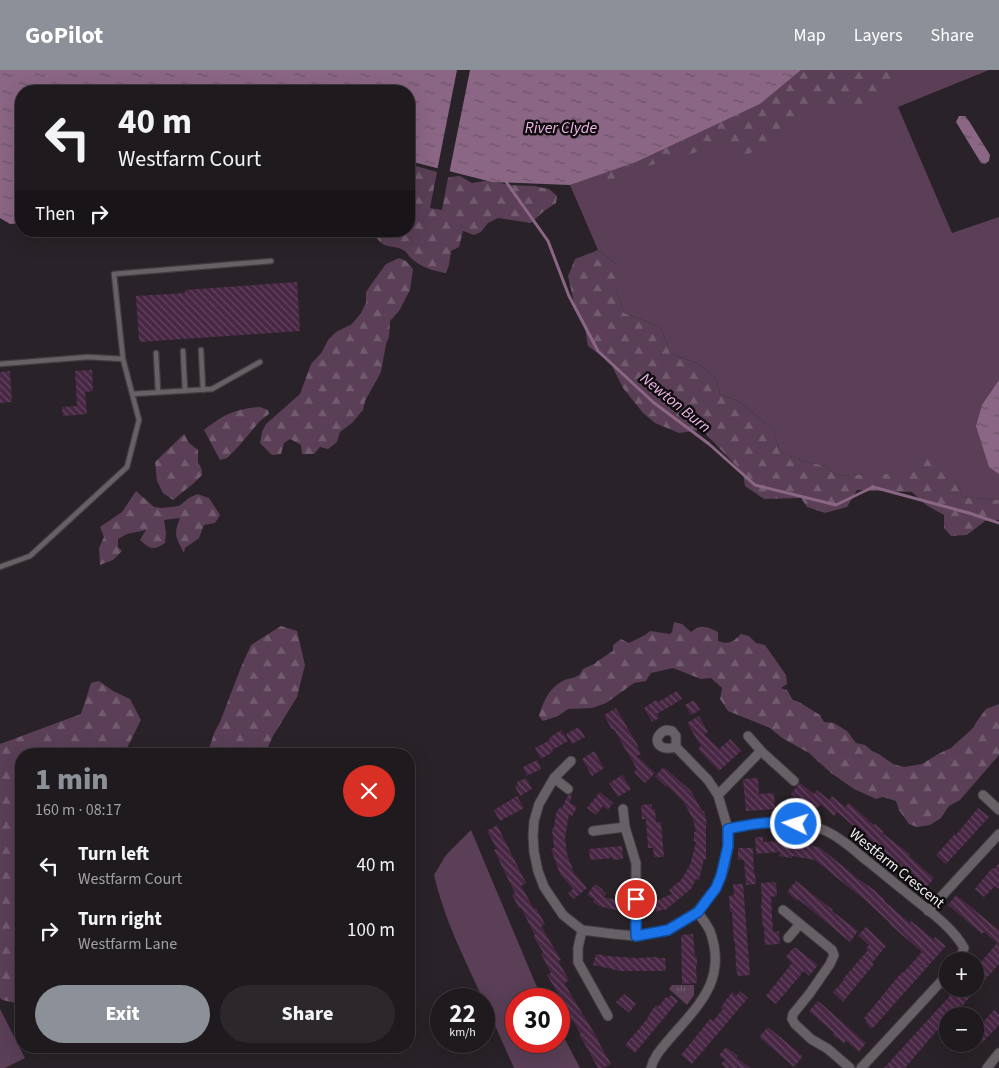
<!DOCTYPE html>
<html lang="en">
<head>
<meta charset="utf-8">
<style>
	:root { --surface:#1f1a1e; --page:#2c272b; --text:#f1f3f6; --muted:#a1a1a4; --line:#3c383c; --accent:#8c9099 }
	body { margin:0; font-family:"Source Sans 3",sans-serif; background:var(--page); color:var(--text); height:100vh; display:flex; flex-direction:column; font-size:19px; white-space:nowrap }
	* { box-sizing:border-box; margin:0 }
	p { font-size:16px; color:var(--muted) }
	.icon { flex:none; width:28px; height:28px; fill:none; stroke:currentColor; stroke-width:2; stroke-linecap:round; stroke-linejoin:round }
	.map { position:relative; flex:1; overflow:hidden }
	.drawer { position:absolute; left:15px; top:678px; width:400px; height:305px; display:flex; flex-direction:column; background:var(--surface); border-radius:20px; box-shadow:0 5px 20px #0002,0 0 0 1px var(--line) }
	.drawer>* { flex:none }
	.banner { position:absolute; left:15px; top:15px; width:400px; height:152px; border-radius:20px; box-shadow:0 5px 20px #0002,0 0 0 1px var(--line); background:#1f1a1e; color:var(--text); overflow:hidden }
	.controls { position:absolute; left:939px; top:882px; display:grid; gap:10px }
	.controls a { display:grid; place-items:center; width:45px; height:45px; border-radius:50%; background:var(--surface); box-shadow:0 5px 20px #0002,0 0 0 1px var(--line); font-size:25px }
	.speed { position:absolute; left:430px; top:918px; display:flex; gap:10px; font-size:25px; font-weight:700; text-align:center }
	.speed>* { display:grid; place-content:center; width:65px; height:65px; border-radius:50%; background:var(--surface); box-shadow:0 5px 20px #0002,0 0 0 1px var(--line); line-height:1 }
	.speed small { font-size:12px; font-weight:400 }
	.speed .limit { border:8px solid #d22; background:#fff; color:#111 }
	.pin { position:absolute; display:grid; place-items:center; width:42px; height:42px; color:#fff; margin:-21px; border:2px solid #fff; border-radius:50%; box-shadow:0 1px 5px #0007 }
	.me { position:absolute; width:55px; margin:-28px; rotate:274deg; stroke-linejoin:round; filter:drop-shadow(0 0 4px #0008) }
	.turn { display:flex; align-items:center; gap:18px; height:105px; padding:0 20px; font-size:22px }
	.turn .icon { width:65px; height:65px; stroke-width:2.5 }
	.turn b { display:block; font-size:35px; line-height:42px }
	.then { display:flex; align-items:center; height:48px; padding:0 20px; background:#0003; gap:10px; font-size:19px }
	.round { display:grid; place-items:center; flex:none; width:52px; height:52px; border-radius:26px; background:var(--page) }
	.overview { display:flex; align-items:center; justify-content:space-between; height:85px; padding:0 20px }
	h1 { font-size:30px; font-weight:800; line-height:38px; color:var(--accent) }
	.button { display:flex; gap:10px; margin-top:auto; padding:10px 20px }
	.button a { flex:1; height:58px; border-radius:30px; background:var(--accent); color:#fff; font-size:20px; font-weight:800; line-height:58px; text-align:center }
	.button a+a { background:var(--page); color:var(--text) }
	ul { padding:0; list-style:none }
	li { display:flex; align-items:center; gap:15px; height:65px; padding:0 20px }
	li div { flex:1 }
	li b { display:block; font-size:19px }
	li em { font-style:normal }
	header { display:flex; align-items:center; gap:30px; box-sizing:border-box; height:70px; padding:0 25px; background:var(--accent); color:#fff }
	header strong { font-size:24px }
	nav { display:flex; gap:28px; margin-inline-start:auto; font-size:18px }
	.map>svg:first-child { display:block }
</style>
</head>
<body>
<header>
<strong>GoPilot</strong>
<nav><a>Map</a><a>Layers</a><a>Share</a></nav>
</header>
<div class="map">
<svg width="999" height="998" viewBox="0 0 999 998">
	<defs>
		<pattern id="forest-firs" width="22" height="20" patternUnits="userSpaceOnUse" patternTransform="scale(1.25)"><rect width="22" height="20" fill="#5a3f56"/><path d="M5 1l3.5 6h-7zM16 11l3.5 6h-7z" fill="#725b6f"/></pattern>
		<pattern id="park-tufts" width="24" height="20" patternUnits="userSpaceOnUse" patternTransform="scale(1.25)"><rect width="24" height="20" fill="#5a3f56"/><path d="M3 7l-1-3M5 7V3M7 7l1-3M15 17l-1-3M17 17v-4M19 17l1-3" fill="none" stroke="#725b6f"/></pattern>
		<pattern id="water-ripples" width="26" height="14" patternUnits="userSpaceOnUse" patternTransform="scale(1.25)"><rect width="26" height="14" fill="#8b6685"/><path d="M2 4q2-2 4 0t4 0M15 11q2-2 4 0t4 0" fill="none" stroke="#6a5666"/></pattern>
		<pattern id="building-back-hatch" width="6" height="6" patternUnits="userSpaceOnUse" patternTransform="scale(1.25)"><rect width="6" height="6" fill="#482744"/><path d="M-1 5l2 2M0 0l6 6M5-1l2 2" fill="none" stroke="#63465f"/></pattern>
	</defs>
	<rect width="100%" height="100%" fill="#292228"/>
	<!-- grass -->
	<path fill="#5a3f56" d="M801,0H989L898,37L952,163L999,147V430L963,427L954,407L919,385L910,404H867L837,406L825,396L803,391L780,382L773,359L738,331L720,324L716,308L699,294L670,283L661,258L646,251L624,243L616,219V194L598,180L570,115L636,92L760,34Z
		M471,760L536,915L543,929H516V971H559V958L580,998H514L484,931V929H483C464,888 444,849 434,805L446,785Z
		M0,939L25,988L5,998H0Z"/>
	<!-- forest -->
	<path fill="url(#forest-firs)" d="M800,0H903L900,11L872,32L851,38L824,33L775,69L745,86L736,76H718L648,96L588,118L577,121L575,113L636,92L760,34Z
		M409,94L437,102L430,138L442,140L448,108L450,107L460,106L472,113L484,111H492L509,115L534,116L549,119L557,126L556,133L544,141L531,153L498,148L488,153L481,162L474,165L463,161L459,177L451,181L449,195L446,203C433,201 420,197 410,187C408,185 407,183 405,181C394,173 380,182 374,161H409Z
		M598,180L616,194V219L624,243L646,251L661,258L670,283L699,294L716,308L720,324L738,331L773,359L780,382L803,391L825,396L837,406L867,404H909L919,384L946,394L954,407L963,427L999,430V450L985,451L967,465L951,466L944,458V445L926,435L912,422L857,420L847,437L825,443L807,437L801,428L764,429L745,416L743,403L702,360L679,363L655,353L643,343L623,318L610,292L588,276L585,258L574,233L568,206L575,189Z
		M399,188L406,191L413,199L410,220L399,241L390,251L389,267L386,274L381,302L365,331L363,340L352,353L340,362L337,372L328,379L320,377L314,384H302L301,375L290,369L284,373L281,384L272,385L260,373L262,362L266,354L300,324L311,294L322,282L328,270L336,262L352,254L361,243L366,233V222L372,213L386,194Z
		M260,337L268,340L269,344L260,351L238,377L227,388L220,390L204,360C223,345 235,339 260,337Z
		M184,364L189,373L198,380V392L202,400V405L194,413L173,430L163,423L157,411L155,392Z
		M136,421L154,437L162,438L179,436L189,428L197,424L209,428L220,445L215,453L204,455L199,468L185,478L184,483C176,467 173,465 180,448L164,450L166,463L165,473C153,481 150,479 140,470L146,460L127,464L118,469V477L122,481L113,490L100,495L99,478L104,467L100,457L122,442Z
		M674,552L682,554L691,562C701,553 708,557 718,562V571C729,575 733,572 741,564L749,566L756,573L765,575L786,605L787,614L781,618L787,620L793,630L799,632L820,645L824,652L834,653L847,661L856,673L865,675L872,681L879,684L893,694L904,697L922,694L938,684L951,678L973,658L977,651L986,639L999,634V685L960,730L949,736L941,748L930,755L917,757L909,754L899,740L896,731L883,727L876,729L854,719L831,703L809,683L782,668L770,658L728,641L720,629L722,618L711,608L701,609L673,598L651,603L646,611L634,613L606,633L592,638L568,639L558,646L543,651L539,646C543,632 550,616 565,610C570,608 576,608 580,604L583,599L596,593V592L613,581V575L621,569L629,573L645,565L650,561L670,564L672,562Z
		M281,556L297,561L305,595L297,627L273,666L265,684H207L215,661L220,652L241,597L251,575Z
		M99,611L113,621L130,629L141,650L124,684H21V934L2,930L0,928V674L81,644L91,613Z"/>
	<!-- park -->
	<path fill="url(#park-tufts)" d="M672,915H694V925L687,935L669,919Z"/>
	<!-- water -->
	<path fill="url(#water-ripples)" d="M0,0H801L760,34L636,92L570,115L492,112L409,91V21H21V153L10,154L0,148Z
		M959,46H965L969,51L990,85L989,91L985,94L981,93L956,52Z
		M999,310V404L989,397L976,356L982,335Z"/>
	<!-- pier -->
	<path fill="#292228" d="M457,0H470L449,104L437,101Z"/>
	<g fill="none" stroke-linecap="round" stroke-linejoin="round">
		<!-- stream -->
		<path stroke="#8b6685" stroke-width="3" d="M504,109L548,171L569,226L598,281L653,332L709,374L755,415L836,435L873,417L969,443L999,453"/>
	</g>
	<!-- building -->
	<path fill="url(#building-back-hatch)" d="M297,212L300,261L139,272L136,226L185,223V220Z
		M92,300L93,321L85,322L87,344L63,346L62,337L77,336L75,301Z
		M10,301L12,332L0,333V302Z
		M677,621L682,629L657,644L659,648L652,652L644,638L656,630L658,632Z
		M694,630L700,640L691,645L685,635Z
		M616,638L638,676L637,677L641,684L637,686L655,703L645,713L634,702L637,699L620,670L614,659L612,660L604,645Z
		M699,646L708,662L704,664L719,679L730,669L741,681L719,701L698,679L701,676L687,653Z
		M579,657L585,667L572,674L566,664Z
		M561,660L568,671L552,680L553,682L541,689L535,678L550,670L549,668Z
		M594,681L604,698L592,706L582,689Z
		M537,690L541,699L527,706L523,697Z
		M664,697L691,721L702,741H704L707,754L706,755V790L704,789L699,810L696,809L691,819L664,841V839L656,842L653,832L672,824L669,820L681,810L690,795L696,772H694V762H696L693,749L683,731L667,716L666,717L655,706Z
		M622,705L631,719L618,727L609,713Z
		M526,708L532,719L520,726L515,716L518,715L517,712Z
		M758,708L759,724L774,723L775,739L746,741L743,709Z
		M800,713L814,724L817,720L829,730L832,726L845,737L849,733L874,755L875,754L884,762L882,763L910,784L909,786L934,808L925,819L914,810L915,808L837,742L834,746L821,734L816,739L805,730L802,733L791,724Z
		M600,722L613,733L608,740L603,736L596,745L587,738Z
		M572,724L570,733L577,737L572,746L569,744L565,768L567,784L574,803L587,818L574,829L568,823L573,819L560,804L551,779L554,778L552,758H554L556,744L560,737L562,738L568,725Z
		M517,726L524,738L500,751L494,740Z
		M652,734V739H655L656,752H661L664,787H654L653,778H648L646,749H642L641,735Z
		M978,738L989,747L946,794L936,785L955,764L956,765Z
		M497,755L526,813L521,816L534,839L536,838L545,854L541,856L561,890L558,891L569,910L564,913L599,971H598L611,994L603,998H598L590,984H591L579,965L581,964L558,928L560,927L547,905L551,903L541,884L543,882L533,866L535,865L521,838H519L512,825L515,823L494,780L497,779L487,761Z
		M755,767H763V772L780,771L819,777L845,798L859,810H860L874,820L885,830L884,831L910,853L911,851L933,869L935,867L946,876L872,959L865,952L867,950L864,948L902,902L903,903L922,882L901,864L890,854V853L866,831L815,790L792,786V788L779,786L780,782L756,784Z
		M622,776L623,789L613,790V788L590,790L589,779Z
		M738,778H753L754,804L755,803L756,814L746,815L744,790H738Z
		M999,793V819L995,816L984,827L975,819L992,798L994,799Z
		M796,811L833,840L832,841L858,861L850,872L798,829L797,831L787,822Z
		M775,812V814L776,813L777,826L771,827L773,862L779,861L780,874L765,875L764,857H763L762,849L761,833H762L761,813Z
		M595,814L603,820L602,821L606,823L604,827L627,833L624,842L599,836L593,832L594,829L587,825Z
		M733,814H743L750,905L738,906L736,899L735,871L734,872L732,842H730L729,826L734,825Z
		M956,825L999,860V894L962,936L961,935L951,946H948V951L939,960L938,959L905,998H884L956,919H975V899L997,873L984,862L982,864L948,835Z
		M866,857L886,876L872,893L874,894L843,932L833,922L844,910L843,909L868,880L866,879L869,875L858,865Z
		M693,864L695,887H697V896L696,897L697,913L682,914L681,865Z
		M793,878H796L818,895L809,906L804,901L776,934L766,926L792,893L786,887Z
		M596,884L606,886L637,888L657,887V888H665L666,901H617V900L593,895Z
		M740,921L748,928L692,994L681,985L710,949L713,951L723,939L721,937L732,922L736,926Z
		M624,924L636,934L629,943L616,932Z
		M671,925L678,931L635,983L625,975L649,947L648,946L656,935L658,937L666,927L668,928Z
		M818,931L866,973L859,982L846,971L844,973L833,965L834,963L809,941Z
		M994,940L999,944V955L982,973L975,967V961Z
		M768,957L803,986L794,997L759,967Z
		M726,977L738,986L737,988L750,998H726L721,994L725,990L719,985Z"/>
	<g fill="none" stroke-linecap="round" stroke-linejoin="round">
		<defs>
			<path id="lane" d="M201,280L203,320
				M183,281L185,321
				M156,283L158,322
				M0,294L88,287L123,289
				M132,324L212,319L260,292
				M0,497L30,486L127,397L139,350L123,289L114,204L271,191"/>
			<path id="street" d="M666,660L672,661L676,666V677C656,683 651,666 666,660Z
				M748,666L761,681L794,711
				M571,691L554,708L539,734L534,751L533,766L534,782L538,801L544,817L563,845L582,860L614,864L636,866L668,860L697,842L716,818L721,806L725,794L728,776V759L718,725L708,710L676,677
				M554,708L568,719
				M718,725L761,681
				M983,725L999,740
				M623,739L625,757L636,793V866
				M728,759C760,752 795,747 826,761C841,768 853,779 866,790C880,801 893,812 907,823C926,839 952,856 964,878L959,891
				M593,761L625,757
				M783,840L832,880L834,885L830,894L810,923L793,944L792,949L795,954L811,969L828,979L850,998
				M928,841L999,764
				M582,860L578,878V892L608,946
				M788,868L800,854
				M651,998C654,985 664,976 672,966C701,933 727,908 710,861C707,855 702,848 697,842
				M861,998L948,904
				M987,998L999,983"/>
		</defs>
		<!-- lane casing -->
		<use href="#lane" stroke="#423d41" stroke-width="7"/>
		<!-- street casing -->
		<use href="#street" stroke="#423d41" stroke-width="11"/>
		<!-- lane -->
		<use href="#lane" stroke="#676066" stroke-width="4.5"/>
		<!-- street -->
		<use href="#street" stroke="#676066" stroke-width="9"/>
	</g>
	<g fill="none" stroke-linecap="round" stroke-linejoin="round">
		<defs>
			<path id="route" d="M636,829V866L668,860L698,842L716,818L721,806L728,776V759C751,754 773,750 796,754"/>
		</defs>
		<!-- route casing -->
		<use href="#route" stroke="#114b97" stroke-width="12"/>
		<!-- route -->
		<use href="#route" stroke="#1a73e8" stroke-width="9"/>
	</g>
	<g text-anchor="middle" stroke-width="5" stroke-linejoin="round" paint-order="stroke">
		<!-- street labels -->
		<g font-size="15" fill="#efebef" stroke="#100d0f">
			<text transform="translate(897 798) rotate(39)" y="5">Westfarm Crescent</text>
		</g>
		<!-- water labels -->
		<g font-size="16" font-style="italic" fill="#f1b5e8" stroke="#100d0f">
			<text x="561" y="63">River Clyde</text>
			<text transform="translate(676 332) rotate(39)" y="6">Newton Burn</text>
		</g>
	</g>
</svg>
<div class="controls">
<a>+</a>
<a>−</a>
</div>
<div class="speed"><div>22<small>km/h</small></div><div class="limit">30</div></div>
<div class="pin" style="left:636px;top:829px;background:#d93025"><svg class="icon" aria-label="arrive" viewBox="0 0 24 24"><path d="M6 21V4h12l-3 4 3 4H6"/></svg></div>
<svg class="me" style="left:796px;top:754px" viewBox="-20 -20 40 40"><circle r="17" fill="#1a73e8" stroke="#fff" stroke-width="3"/><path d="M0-11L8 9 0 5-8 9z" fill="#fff"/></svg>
<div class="banner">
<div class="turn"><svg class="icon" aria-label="left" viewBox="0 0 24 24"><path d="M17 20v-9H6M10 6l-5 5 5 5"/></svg><div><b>40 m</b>Westfarm Court</div></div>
<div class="then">Then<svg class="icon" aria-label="right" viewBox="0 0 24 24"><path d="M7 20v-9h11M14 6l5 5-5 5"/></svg></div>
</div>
<section class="drawer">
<div class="overview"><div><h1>1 min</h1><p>160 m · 08:17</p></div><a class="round" style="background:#d93025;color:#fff"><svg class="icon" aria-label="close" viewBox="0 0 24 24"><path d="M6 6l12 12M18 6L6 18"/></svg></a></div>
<ul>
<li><svg class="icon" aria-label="left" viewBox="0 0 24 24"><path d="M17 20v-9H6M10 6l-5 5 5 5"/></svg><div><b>Turn left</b><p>Westfarm Court</p></div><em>40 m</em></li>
<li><svg class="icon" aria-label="right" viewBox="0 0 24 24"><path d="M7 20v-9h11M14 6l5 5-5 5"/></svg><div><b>Turn right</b><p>Westfarm Lane</p></div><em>100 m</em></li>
</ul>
<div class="button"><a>Exit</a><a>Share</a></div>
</section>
</div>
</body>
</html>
